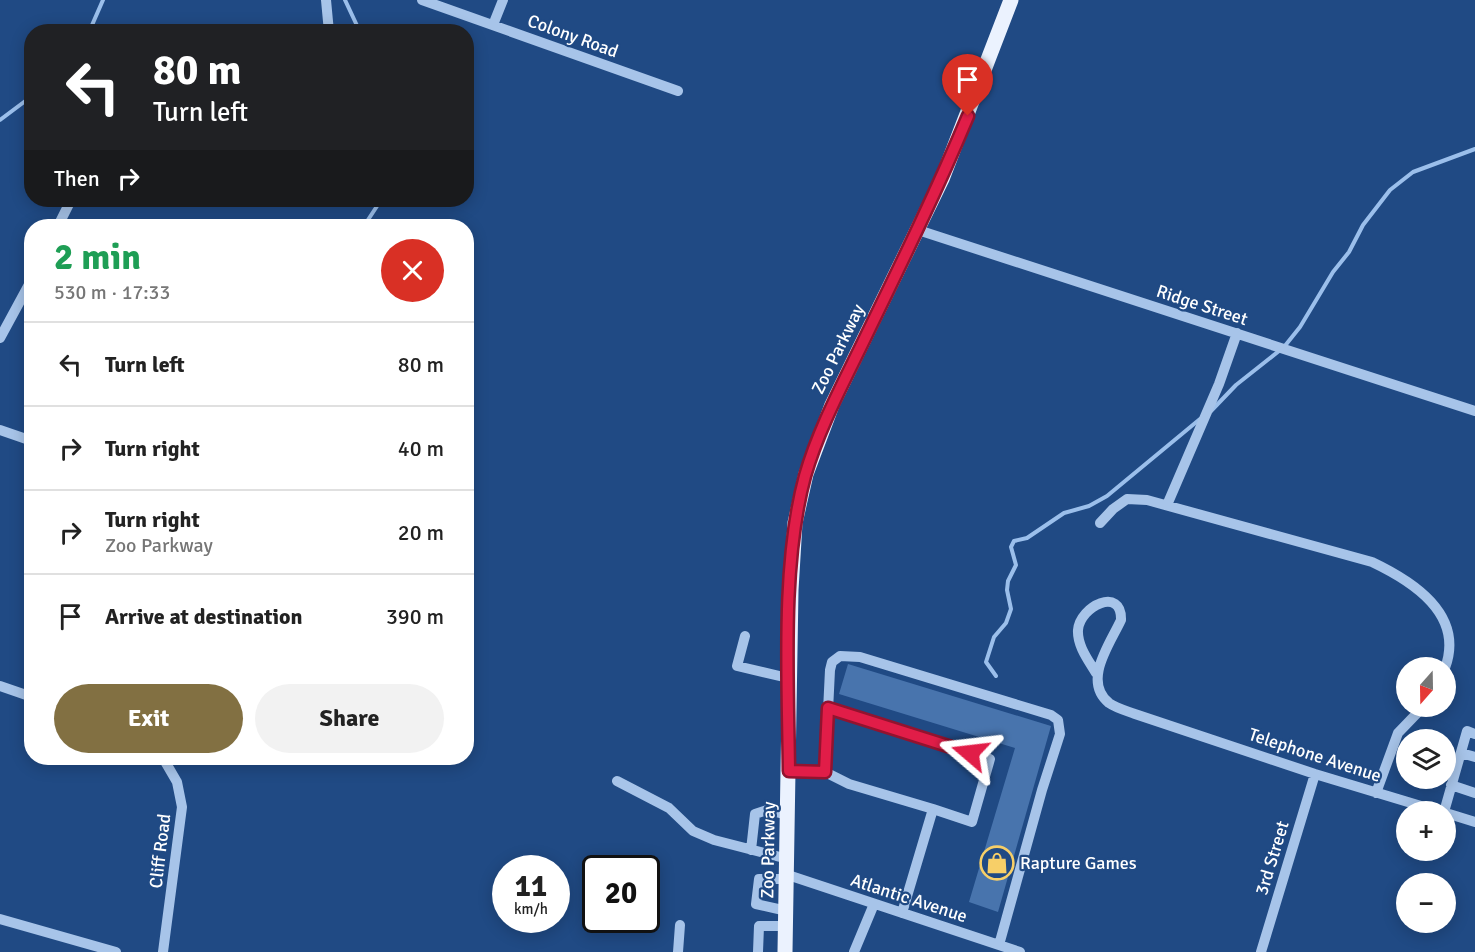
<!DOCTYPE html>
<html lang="en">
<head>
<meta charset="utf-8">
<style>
	:root { --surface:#fff; --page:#f2f2f2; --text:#222; --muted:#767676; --line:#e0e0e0; --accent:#827042 }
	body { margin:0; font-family:Signika,sans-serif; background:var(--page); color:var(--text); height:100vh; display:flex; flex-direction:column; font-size:22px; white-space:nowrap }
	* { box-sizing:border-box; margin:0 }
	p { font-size:20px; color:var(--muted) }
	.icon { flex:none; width:33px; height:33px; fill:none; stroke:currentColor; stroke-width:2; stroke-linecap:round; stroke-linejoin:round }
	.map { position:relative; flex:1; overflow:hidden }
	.details { position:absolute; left:24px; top:219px; width:450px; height:546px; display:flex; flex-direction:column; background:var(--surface); border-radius:24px; box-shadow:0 3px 15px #0003 }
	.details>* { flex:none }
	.banner { position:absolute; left:24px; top:24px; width:450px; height:183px; border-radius:24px; box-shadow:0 3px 15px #0003; background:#202124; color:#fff; overflow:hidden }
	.needle { width:39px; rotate:200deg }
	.controls { position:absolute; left:1396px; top:657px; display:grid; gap:12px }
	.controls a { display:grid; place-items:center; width:60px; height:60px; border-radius:50%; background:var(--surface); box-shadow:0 3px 15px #0003; font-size:30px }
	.speed { position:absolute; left:492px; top:855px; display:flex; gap:12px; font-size:30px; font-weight:700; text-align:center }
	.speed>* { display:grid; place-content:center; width:78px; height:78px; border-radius:50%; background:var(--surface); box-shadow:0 3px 15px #0003; line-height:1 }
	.speed small { font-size:15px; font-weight:400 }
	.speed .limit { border:3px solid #111; border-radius:9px; background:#fff; color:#111 }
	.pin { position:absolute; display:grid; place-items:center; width:51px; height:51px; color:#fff; margin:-62px -26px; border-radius:50% 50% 50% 0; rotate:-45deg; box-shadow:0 0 6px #0007 }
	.pin .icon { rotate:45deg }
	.me { position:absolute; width:66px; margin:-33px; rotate:287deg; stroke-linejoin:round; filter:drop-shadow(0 0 4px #0008) }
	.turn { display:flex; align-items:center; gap:21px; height:126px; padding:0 30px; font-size:27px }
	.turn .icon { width:78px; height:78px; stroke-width:2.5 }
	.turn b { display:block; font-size:42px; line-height:51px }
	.then { display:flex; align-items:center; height:57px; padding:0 30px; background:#0003; gap:12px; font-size:22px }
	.round { display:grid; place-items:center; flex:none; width:63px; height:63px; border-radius:32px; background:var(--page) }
	.overview { display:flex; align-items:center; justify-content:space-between; height:102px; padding:0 30px }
	h1 { font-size:36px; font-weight:700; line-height:45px; color:#1e9e55 }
	.cta { display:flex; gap:12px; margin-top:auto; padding:12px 30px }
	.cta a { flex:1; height:69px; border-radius:36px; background:var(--accent); color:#fff; font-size:24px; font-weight:700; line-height:69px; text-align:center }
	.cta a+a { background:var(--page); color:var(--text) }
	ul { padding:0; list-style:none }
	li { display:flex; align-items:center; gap:18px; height:84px; padding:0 30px; border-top:2px solid var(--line) }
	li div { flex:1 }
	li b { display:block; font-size:22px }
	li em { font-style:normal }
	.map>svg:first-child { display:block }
</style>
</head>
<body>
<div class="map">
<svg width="1475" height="952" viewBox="0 0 1475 952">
	<rect width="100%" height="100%" fill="#204a84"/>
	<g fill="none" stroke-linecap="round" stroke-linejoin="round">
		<!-- stream -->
		<path stroke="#9bbfeb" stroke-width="4" d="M345,0L360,32
			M89,32L103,0
			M0,120L32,96
			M364,226L381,200
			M1211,411L1236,385L1284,347L1300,327L1333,272L1349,252L1363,225L1390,190L1413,172L1475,149
			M996,676L986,662L994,637L1006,623L1011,609L1007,590L1008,581L1016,565L1011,547L1014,541L1027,538L1064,513L1089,506L1107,496L1200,419"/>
	</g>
	<!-- building -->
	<path fill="#4874ad" d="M848,664L1051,726L998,912L969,902L1015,748L839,694Z"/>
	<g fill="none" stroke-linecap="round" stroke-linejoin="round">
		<!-- minor -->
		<path stroke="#a7c4e9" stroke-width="10" d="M326,0L329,32
			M422,0L678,91
			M493,25L503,0
			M58,226L71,200
			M918,230L1475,411
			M0,338L32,279
			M0,430L32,441
			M1167,505L1219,384L1237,333
			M1100,523L1113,509L1127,499L1147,500L1372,562C1412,581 1465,614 1445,668
			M745,636L737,666L788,678
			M1096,673C1089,661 1077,646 1078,630C1080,606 1122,586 1121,620C1110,644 1082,681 1109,703C1116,708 1127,711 1135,714L1315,774L1441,812
			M0,686L32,697
			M828,708L990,759L972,822L933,809
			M1461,753L1475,757
			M163,758L177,782L182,807L163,952
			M789,771L825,772L830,670L832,662L840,656L860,657L1051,715L1058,720L1060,734L1042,790L999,945
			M825,772L849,784L933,809L902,913
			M617,781L669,808L693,831L714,840L788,859
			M1451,785L1475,793
			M1376,793L1398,733L1424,706
			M1444,812L1467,731L1475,734
			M1446,813L1475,822
			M751,850L755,814L767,810L788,815
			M788,875L1020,952
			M787,911L756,904L759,879H788
			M0,919L116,952
			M678,952L680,925
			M758,952L759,926H786
			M854,952L874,904
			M1261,952L1315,774"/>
		<!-- major -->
		<path stroke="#ebf2fe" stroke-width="15" d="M785,952L791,590L795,523L806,474L832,405L942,179L1011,0"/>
	</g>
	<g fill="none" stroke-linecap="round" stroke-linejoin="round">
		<defs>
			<path id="route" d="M968,116C937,190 902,262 867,334C845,380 819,427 805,476C781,564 788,679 789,771L825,772L828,708L970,753"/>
		</defs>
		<!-- route casing -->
		<use href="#route" stroke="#92132f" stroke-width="15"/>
		<!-- route -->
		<use href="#route" stroke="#e11d48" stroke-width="10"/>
	</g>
	<!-- icons -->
	<defs>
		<symbol id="shop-ring" viewBox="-11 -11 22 22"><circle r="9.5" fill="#204a84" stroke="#f7cf68" stroke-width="1.5"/><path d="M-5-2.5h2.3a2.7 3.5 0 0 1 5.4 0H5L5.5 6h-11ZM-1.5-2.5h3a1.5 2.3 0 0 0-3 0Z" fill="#f7cf68"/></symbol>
	</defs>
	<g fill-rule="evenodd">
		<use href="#shop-ring" x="978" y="844" width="38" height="38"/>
	</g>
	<g text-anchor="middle" stroke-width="4.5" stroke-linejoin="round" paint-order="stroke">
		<!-- street labels -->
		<g font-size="18" fill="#fff" stroke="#204a84">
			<text transform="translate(573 36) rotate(20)" y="6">Colony Road</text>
			<text transform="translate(1202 305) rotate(18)" y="6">Ridge Street</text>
			<text transform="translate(838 349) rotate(-64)" y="6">Zoo Parkway</text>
			<text transform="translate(1315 755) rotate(18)" y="6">Telephone Avenue</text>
			<text transform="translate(768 850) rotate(-89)" y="6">Zoo Parkway</text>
			<text transform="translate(160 851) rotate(-83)" y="6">Cliff Road</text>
			<text transform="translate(1272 858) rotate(-73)" y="6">3rd Street</text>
			<text transform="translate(909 898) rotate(18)" y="6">Atlantic Avenue</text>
		</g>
		<!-- poi labels -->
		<g font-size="18" fill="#fff" stroke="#204a84" text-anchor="start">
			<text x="1020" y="869">Rapture Games</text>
		</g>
	</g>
</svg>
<div class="controls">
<a><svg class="needle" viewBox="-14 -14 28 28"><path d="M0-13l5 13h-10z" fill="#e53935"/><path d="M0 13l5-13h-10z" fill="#767676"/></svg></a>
<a><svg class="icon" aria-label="layers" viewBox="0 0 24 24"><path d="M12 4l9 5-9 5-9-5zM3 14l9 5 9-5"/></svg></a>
<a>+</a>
<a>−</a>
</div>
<div class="speed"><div>11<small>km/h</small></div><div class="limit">20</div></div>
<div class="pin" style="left:968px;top:116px;background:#d93025"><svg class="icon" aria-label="arrive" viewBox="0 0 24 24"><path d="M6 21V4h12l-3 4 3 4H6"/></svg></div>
<svg class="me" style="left:970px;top:753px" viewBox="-20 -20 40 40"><path d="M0-17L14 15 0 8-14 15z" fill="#e11d48" stroke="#fff" stroke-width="4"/></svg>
<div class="banner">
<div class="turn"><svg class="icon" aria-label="left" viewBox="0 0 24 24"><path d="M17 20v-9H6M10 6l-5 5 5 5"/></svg><div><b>80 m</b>Turn left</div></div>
<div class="then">Then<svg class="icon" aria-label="right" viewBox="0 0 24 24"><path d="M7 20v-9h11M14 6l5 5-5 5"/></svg></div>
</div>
<section class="details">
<div class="overview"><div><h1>2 min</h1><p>530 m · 17:33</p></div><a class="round" style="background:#d93025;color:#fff"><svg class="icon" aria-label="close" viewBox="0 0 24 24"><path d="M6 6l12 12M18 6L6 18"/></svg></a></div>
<ul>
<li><svg class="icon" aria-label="left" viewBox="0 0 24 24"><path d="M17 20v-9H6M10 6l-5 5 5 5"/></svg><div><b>Turn left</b></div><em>80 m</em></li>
<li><svg class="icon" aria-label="right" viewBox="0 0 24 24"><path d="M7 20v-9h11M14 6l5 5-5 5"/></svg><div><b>Turn right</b></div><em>40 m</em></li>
<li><svg class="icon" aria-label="right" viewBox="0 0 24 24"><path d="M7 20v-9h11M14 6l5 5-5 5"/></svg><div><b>Turn right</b><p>Zoo Parkway</p></div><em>20 m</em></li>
<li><svg class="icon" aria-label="arrive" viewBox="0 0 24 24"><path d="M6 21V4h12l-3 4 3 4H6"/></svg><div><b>Arrive at destination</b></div><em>390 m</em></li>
</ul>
<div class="cta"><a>Exit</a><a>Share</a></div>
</section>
</div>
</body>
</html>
